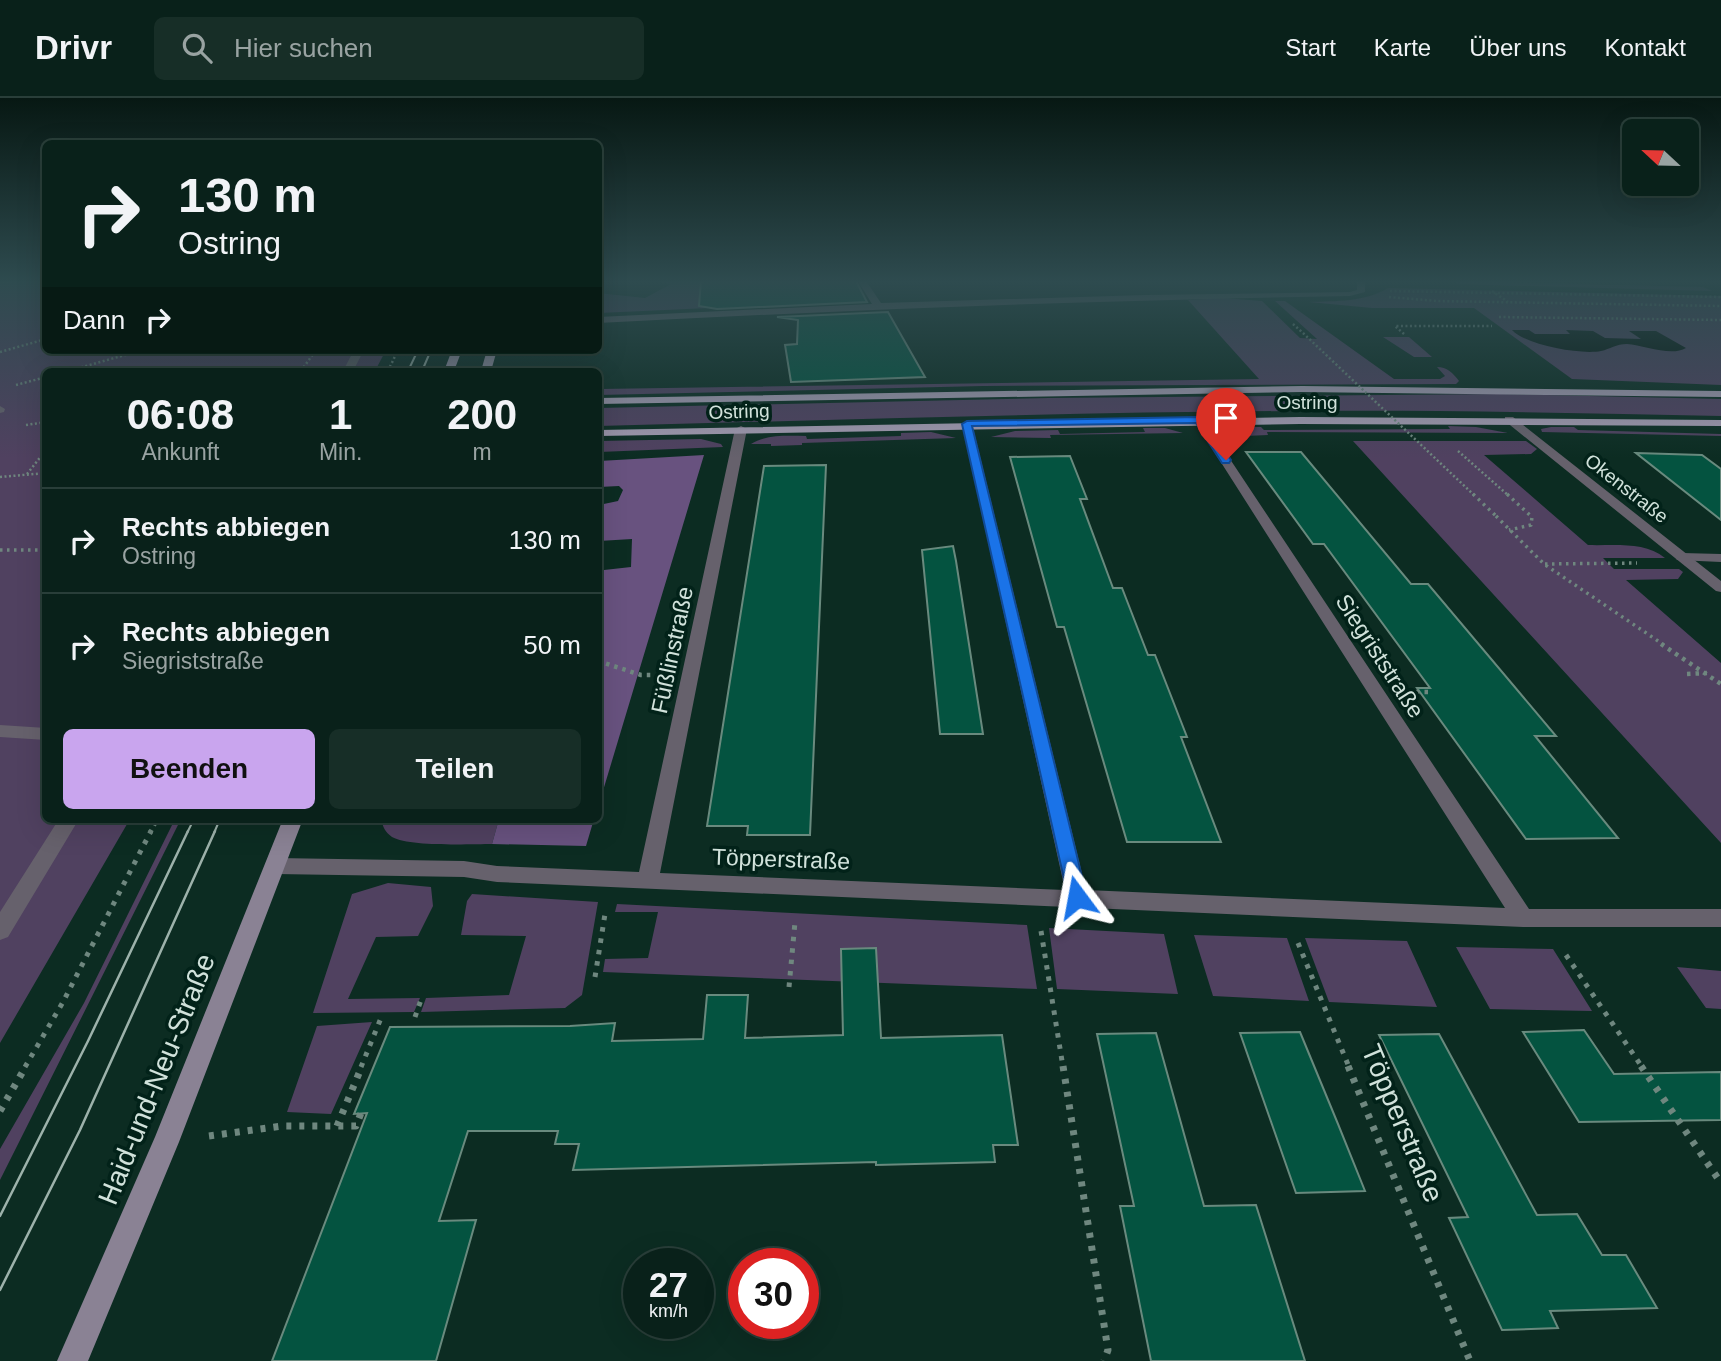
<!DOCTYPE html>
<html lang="de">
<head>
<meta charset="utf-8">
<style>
	:root { --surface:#09211a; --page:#172e27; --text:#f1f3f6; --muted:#99a3a2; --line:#293e39; --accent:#c9a5ee }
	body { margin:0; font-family:Helvetica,sans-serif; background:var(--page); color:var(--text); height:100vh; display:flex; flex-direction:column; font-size:26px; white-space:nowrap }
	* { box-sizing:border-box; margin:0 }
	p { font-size:23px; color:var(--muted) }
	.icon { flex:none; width:38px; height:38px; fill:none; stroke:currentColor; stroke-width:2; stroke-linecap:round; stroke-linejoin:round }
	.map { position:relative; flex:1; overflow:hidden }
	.details { position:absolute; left:42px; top:270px; width:560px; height:455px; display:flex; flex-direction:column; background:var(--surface); border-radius:10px; box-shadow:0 7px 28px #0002,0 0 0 2px var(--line) }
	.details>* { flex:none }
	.hud { position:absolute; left:42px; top:42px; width:560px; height:214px; border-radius:10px; box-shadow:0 7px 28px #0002,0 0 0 2px var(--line); background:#09211a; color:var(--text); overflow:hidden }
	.needle { width:46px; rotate:292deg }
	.buttons { position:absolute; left:1622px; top:21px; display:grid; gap:14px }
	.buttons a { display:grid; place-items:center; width:77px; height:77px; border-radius:10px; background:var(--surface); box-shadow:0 7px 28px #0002,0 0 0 2px var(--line); font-size:35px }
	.speed { position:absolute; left:623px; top:1150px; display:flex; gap:14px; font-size:35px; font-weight:700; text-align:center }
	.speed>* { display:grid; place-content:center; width:91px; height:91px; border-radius:50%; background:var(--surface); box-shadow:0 7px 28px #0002,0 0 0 2px var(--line); line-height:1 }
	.speed small { font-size:18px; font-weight:400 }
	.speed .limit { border:10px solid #d22; background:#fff; color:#111 }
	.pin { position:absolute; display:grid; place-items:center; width:60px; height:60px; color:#fff; margin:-72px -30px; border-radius:50% 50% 50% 0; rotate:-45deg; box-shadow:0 0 7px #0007 }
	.pin .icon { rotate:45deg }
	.me { position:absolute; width:77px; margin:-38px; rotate:347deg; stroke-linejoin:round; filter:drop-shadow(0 0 5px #0008) }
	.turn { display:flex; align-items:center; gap:24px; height:147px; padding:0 21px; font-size:32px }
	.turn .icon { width:91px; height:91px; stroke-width:2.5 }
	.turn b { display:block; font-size:49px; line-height:60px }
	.then { display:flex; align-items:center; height:66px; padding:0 21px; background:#0003; gap:14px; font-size:26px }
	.eta { display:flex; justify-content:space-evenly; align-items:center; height:119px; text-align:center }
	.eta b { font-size:42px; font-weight:700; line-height:49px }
	.button { display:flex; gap:14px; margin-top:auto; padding:14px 21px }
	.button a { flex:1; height:80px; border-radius:10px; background:var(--accent); color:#111; font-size:28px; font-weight:700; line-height:80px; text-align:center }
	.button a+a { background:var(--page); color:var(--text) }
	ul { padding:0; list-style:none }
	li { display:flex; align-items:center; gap:21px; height:105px; padding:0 21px; border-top:2px solid var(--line) }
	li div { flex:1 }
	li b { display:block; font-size:26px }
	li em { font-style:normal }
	header { display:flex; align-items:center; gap:42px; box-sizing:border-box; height:98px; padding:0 35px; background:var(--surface); border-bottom:2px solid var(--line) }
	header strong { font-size:33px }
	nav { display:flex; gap:38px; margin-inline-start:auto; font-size:24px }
	.search { width:490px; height:63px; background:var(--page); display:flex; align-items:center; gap:18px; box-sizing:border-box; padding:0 24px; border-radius:10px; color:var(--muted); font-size:26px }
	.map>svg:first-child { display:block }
</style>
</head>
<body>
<header>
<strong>Drivr</strong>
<div class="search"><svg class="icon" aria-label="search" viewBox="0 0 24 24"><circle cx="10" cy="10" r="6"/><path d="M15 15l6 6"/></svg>Hier suchen</div>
<nav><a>Start</a><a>Karte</a><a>Über uns</a><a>Kontakt</a></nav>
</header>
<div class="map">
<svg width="1721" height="1263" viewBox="0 0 1721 1263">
	<rect width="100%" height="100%" fill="#0c2c22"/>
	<!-- green -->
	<path fill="#504160" d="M0,183H45L46,252H386L375,273H46V721H130L0,945Z
		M654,183H712L838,204L599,215L598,195L645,200L671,186Z
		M1453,183L1703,189L1712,193L1457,186Z
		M1388,190L1721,198V287L1572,281L1474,210H1372L1309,204C1336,203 1365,204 1388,190Z
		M1224,200L1262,203L1300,240L1317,241L1275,203H1285L1394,281H1440L1445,278L1437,269C1447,269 1453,275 1459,283L1456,286L983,288L599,297V291L1259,281L1188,202Z
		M1383,239H1409L1432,259H1414Z
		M1499,296L1721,301V318C1627,316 1533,314 1439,313C1159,311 878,321 598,328L599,310L1049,300Z
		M1448,328L1476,329L1508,335L1267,334L1268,337L1245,338L1243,335H1222L1233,329H1261L1264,332L1450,331Z
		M1551,329H1574L1578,332L1721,336V338L1542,334L1541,331Z
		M1143,330H1165L1183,335L1050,337L1051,340L991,339L1015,333L1058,332L1060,336L1145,334Z
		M931,334L956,340L802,345V347L771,348V346H751C767,336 788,338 806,338L807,341L901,338V335Z
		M701,341L721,346L723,349L599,354V343Z
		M1353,343H1526L1537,351L1531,356L1484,357L1588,447C1614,448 1644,443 1665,460H1603L1614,471H1679L1683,474L1678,481L1626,482L1721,565V745Z
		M175,721H181L0,1082V1051L84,905Z
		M381,721H499L492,746C471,746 409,749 392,739C385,734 383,729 381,721Z
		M388,785L431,789L433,808L418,838L376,839L348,901L420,900L414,914L313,915L352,796Z
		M472,796L598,804L582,897L565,910L421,914L426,900L509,897L526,838L461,837L467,803Z
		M617,806L1027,827L1037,891L603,874L605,861L648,860L658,814H615Z
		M1049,830L1164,836L1178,896L1057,891Z
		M1194,837L1287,840L1309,903L1213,898Z
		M1305,840L1407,843L1437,909L1329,904Z
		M1456,849L1553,851L1592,913L1490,911Z
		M1677,869L1721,873V911L1706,910Z
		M372,924L331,1016L287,1014L317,928Z"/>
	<!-- forest -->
	<path fill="#68527f" d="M704,357L599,706L598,525L604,472L631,469L632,441L599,443V407L618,403L623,392L619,388L599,389V363Z
		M499,721H594L586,748L492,746Z"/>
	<!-- water -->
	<path fill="#01110b" d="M1512,232H1529L1535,236H1570L1566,232L1593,233L1605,240L1641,241L1629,233H1656L1686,250C1671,259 1644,247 1627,246C1616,246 1610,251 1601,253C1580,257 1526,247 1512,232Z"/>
	<!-- building -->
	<path fill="#045340" stroke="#698a7e" stroke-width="2" d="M701,183H856L867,204L717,211L699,208Z
		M888,214L925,279L791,284L785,247L797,246L798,222L777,219Z
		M1246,354H1301L1411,486H1428L1556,638H1535L1618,740L1526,741L1417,590H1430L1324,446H1313Z
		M1636,355L1702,357L1721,371V422Z
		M1070,358L1087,401H1080L1113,490H1122L1148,557H1155L1187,639H1181L1221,744H1127L1064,529H1057L1010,359Z
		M826,367L810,737H747L748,728H707L764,368Z
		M953,448L956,463L983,636H940L922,452Z
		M876,850L881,940L1002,937L1018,1047H993L995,1064L876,1067V1064L573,1072L579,1046H555L558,1033H468L439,1123L476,1122L436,1263H272L367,1015L354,1016L390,929L570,928L615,925L612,943L703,941L707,897H748L745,940L843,937L841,851Z
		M1584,932L1614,976L1721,974V1022L1579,1024L1523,934Z
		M1300,934L1338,1026L1365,1093L1296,1095L1240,935Z
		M1156,935L1204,1108L1256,1107L1305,1263H1151L1120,1108H1134L1097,936Z
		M1439,936L1537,1117L1577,1116L1602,1157H1626L1657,1210L1550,1213L1558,1230L1502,1232L1449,1120L1468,1119L1379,937Z"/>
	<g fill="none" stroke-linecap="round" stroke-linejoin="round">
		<!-- path-far4 -->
		<path stroke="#6f877f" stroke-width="2.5" stroke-dasharray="2 2.5" stroke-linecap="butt" d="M1390,193L1721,199
			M1492,193L1508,204
			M1389,199L1437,203L1721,208
			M1499,219L1721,222
			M1293,226L1303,235
			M1404,236L1395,228H1492
			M0,254L46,241
			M68,273L143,252
			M301,273L316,252
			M388,273L398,252
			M16,287L46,279
			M26,327L46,324
			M1458,353L1509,398
			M27,376L46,352
			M0,379L46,375"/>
		<!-- path-far3 -->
		<path stroke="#6f877f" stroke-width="3.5" stroke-dasharray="2.5 4.5" stroke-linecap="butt" d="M1507,396L1532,419L1531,427L1509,432
			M1496,418L1544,466L1664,547
			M0,452H46
			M1545,466L1637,465"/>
		<!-- path-far2 -->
		<path stroke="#6f877f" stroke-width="4.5" stroke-dasharray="3.5 5" stroke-linecap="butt" d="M1661,546L1721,586
			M598,563L641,577H655
			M1687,576L1707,575
			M1416,594H1433
			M150,735L157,721"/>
		<!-- path-far1 -->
		<path stroke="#6f877f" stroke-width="5" stroke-dasharray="4.5 7" stroke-linecap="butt" d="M1041,833L1063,969
			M1298,845L1349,969
			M1566,857L1642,969
			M595,879L605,816
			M789,889L795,824
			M415,919L422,899
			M25,969L63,904L151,733
			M361,969L381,920"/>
		<!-- path -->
		<path stroke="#6f877f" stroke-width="7" stroke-dasharray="5 8" stroke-linecap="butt" d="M1063,968L1108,1252L1104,1263
			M1348,968L1470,1263
			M1641,968L1721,1085
			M0,1013L26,968
			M337,1028L362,968
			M209,1038L282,1028H356L361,1015"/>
		<!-- service -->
		<path fill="#66616c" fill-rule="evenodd" d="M0,183H20L0,186Z
			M354,252H364L353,273H343Z
			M0,308L5,311L4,314L0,315Z
			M1682,455L1721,456V464L1677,462L1675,459Z
			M0,627L46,630V642L0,639Z
			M59,721H79L8,839L0,842V814Z"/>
		<!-- minor -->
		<path fill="#66616c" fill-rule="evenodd" d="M858,183H866L881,205L1145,197L1350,194L1357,192V183H1365V194L1350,198C1099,202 849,212 598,225V219L872,206Z
			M1199,319L1204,322L1529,811H1721V829H1523L497,784L464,779L276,776L269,774L266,768L269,762L276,760L464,763L497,768L639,774L735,331L741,328L747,331L660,775L1065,792L962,326L967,323L972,326L1086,792L1505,810L1194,322Z
			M1505,319H1513L1721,483V494L1716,493L1505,323Z"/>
		<!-- secondary -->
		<path fill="#8a8294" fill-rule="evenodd" d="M283,721H303L179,1044L88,1263H57L155,1039Z"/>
		<!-- primary -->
		<path fill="#a69cb3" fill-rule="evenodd" d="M452,252H462L454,273H444Z
			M487,252H497L491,273H481Z
			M1302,288L1721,293V299L1302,294L598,306V300Z
			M1300,319L1721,322V328L1300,326L598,338V332Z"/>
		<!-- tram-far1 -->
		<path stroke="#9db2ab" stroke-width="2" d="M408,273L418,252
			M422,273L431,252
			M187,735L194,721
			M214,735L220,721"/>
		<!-- tram -->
		<path stroke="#9db2ab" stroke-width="2.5" d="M0,1118L88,943L188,733
			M0,1192L80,1032L215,733"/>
		<!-- path-bridge-far1 -->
		<path stroke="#6f877f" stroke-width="2.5" stroke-dasharray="2 2.5" stroke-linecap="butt" d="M1303,235L1475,398"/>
		<!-- path-bridge -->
		<path stroke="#6f877f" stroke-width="3.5" stroke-dasharray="2.5 4.5" stroke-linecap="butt" d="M1473,396L1496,418"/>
	</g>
	<!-- sky -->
	<linearGradient id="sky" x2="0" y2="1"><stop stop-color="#071813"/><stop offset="0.51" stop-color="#2e4b4f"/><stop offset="1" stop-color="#2e4b4f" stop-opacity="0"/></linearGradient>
	<rect width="1721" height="360" fill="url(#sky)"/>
	<!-- route -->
	<path fill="#1a73e8" stroke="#114b97" stroke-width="2" d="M1199,319L1203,320L1231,362L1229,365H1222L1196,325L972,328L1087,799L1084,804L1077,806L1070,804L1068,799L962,326L967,323Z"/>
	<g text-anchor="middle" stroke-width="7" stroke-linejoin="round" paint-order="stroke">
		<!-- far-street labels -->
		<g font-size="19" fill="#d1e2db" stroke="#022219">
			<text x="1307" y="311">Ostring</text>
			<text transform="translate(739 313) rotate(-2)" y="7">Ostring</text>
			<text transform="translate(1627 390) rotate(38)" y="7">Okenstraße</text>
		</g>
		<!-- street labels -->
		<g font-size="23" fill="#d1e2db" stroke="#022219">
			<text transform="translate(672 552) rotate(-78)" y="8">Füßlinstraße</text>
			<text transform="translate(1380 558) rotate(57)" y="8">Siegriststraße</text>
			<text transform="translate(781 761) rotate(2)" y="8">Töpperstraße</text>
		</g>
		<!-- near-street labels -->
		<g font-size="28" fill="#d1e2db" stroke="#022219">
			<text transform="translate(156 981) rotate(-68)" y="10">Haid-und-Neu-Straße</text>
			<text transform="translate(1403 1025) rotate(67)" y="10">Töpperstraße</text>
		</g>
	</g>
</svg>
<div class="buttons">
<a><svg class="needle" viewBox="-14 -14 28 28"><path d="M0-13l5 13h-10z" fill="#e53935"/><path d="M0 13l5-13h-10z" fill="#99a3a2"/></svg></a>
</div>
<div class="speed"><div>27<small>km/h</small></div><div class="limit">30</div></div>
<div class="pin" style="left:1226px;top:362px;background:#d93025"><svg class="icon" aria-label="arrive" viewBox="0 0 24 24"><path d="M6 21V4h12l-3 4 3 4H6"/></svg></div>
<svg class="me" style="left:1077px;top:799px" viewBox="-20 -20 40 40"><path d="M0-17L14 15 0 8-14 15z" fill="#1a73e8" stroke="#fff" stroke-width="4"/></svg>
<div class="hud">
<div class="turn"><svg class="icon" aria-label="right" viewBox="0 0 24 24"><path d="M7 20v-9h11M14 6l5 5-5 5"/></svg><div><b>130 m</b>Ostring</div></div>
<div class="then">Dann<svg class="icon" aria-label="right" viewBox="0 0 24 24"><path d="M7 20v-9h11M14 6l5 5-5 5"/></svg></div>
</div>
<section class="details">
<div class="eta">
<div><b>06:08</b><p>Ankunft</p></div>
<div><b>1</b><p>Min.</p></div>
<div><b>200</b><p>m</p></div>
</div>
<ul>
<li><svg class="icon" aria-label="right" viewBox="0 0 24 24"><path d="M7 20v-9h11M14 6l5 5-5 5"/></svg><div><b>Rechts abbiegen</b><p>Ostring</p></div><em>130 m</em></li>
<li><svg class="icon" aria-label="right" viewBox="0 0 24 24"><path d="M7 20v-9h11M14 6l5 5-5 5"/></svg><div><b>Rechts abbiegen</b><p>Siegriststraße</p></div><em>50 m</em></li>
</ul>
<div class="button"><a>Beenden</a><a>Teilen</a></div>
</section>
</div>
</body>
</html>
